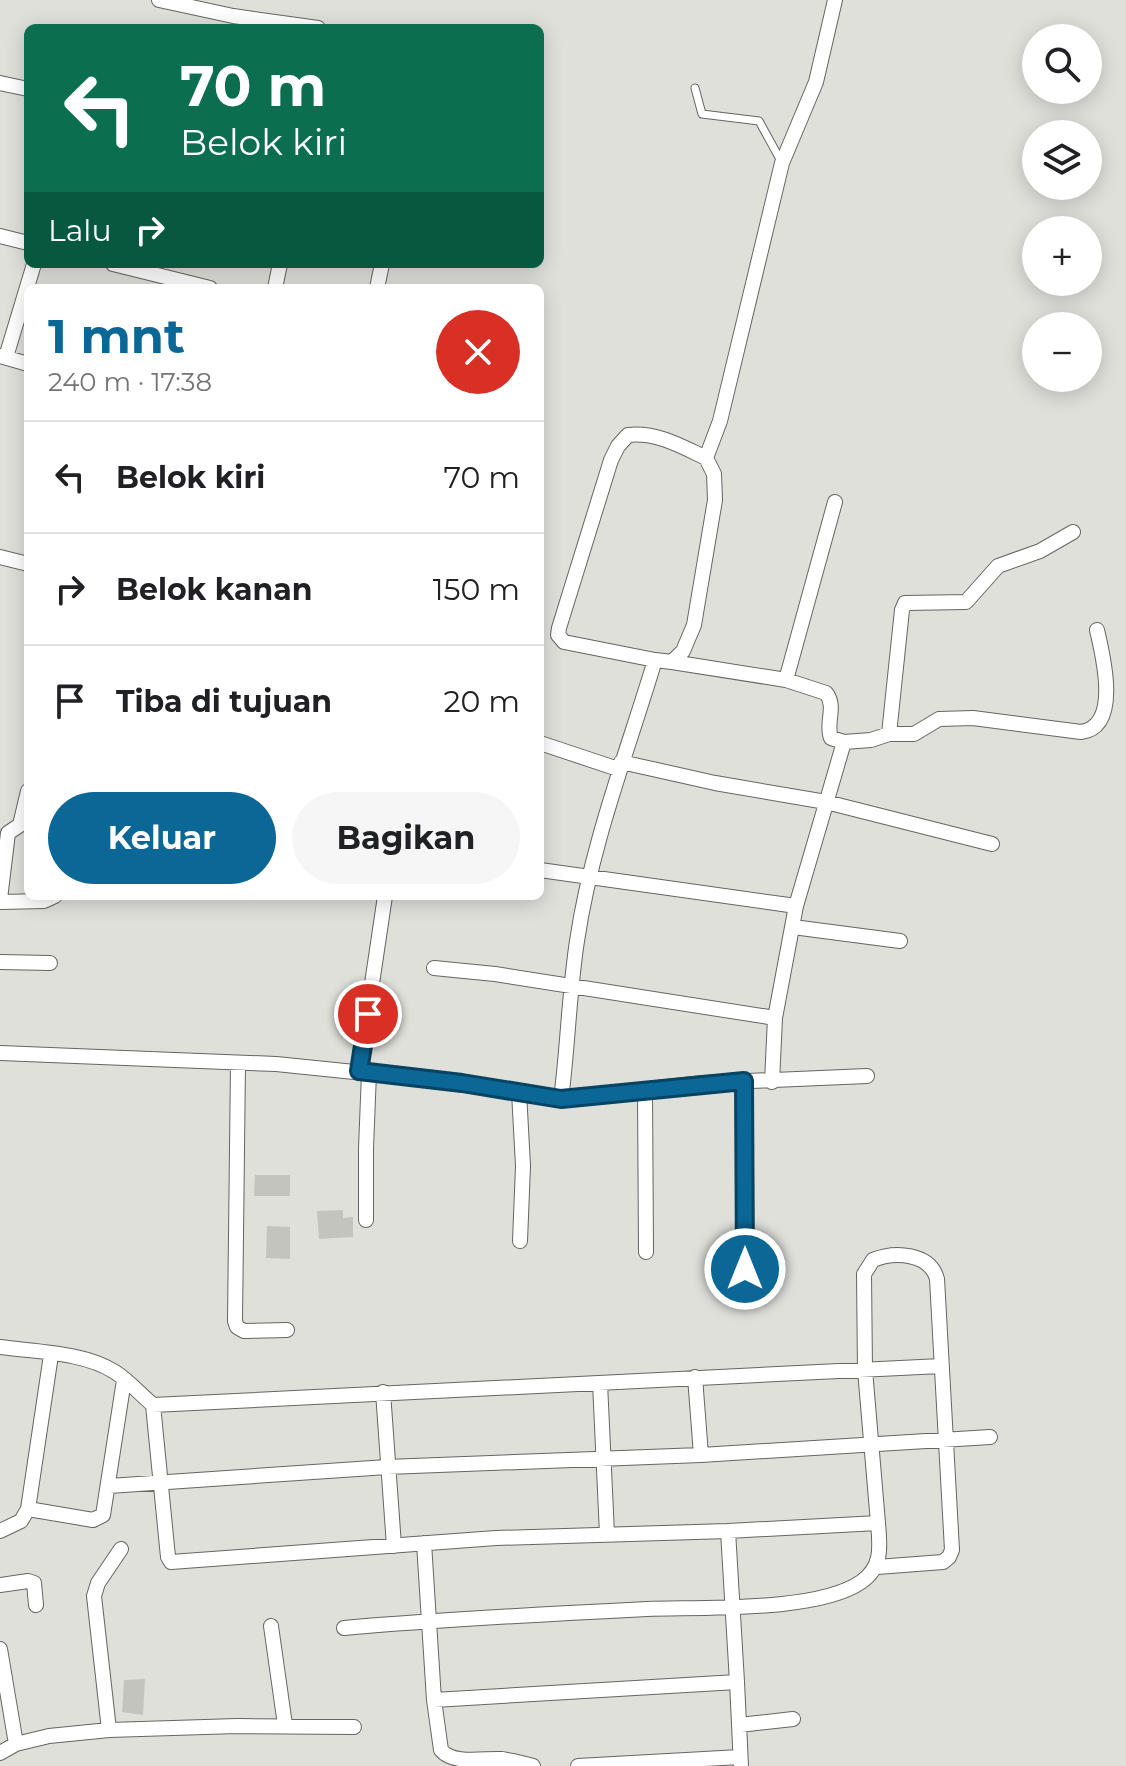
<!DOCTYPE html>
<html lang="id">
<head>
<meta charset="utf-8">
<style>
	:root { --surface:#fff; --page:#f6f6f6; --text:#202124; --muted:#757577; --line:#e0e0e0; --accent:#0b6796 }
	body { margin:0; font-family:Montserrat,sans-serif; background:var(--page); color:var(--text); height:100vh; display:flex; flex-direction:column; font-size:30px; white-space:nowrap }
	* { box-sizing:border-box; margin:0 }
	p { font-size:26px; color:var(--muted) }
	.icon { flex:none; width:44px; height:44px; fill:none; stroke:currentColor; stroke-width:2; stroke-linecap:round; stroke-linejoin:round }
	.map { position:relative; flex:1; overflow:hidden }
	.sheet { position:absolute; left:24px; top:284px; width:520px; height:616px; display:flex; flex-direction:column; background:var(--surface); border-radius:12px; box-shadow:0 4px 20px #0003 }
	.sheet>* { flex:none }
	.guide { position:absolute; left:24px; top:24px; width:520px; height:244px; border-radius:12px; box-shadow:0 4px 20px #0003; background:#0b6e4f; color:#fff; overflow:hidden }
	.buttons { position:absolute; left:1022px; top:24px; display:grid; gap:16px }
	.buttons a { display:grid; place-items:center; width:80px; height:80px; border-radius:50%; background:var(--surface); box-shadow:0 4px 20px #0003; font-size:40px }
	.pin { position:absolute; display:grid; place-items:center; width:68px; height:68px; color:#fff; margin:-34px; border:4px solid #fff; border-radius:50%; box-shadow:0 2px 8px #0007 }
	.me { position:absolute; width:88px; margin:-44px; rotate:0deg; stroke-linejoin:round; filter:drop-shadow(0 0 6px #0008) }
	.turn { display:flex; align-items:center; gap:28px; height:168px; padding:0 24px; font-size:36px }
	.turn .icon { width:104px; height:104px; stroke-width:2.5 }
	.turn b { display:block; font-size:56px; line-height:68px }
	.then { display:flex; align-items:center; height:76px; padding:0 24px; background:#0003; gap:16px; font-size:30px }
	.round { display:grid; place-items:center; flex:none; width:84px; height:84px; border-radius:42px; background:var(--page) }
	.headline { display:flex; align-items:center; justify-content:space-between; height:136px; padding:0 24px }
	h1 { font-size:48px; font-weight:700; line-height:60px; color:var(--accent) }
	.primary-button { display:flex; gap:16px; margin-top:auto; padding:16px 24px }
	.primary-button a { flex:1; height:92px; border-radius:48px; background:var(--accent); color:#fff; font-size:32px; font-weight:700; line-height:92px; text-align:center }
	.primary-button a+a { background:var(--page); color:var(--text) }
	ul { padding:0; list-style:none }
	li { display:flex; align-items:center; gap:24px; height:112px; padding:0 24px; border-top:2px solid var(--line) }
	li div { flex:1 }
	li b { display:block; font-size:30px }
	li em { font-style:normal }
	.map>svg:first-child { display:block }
</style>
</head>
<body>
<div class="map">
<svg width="1126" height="1766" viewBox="0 0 1126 1766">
	<rect width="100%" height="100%" fill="#e0e0db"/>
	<!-- building -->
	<path fill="#c4c4bf" d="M255,1175H290V1196H254Z
		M343,1210V1218L353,1217V1237L319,1239L317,1211Z
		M267,1226L290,1227V1259L266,1258Z
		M145,1679L143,1715L122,1712L124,1680Z"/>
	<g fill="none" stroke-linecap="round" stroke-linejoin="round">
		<defs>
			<path id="service" d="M695,88L702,114L759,121L781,161"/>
			<path id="minor" d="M159,0L233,16L318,28
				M0,83L28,89
				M0,236L28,243
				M113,264L210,288
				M275,288L280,264
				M377,288L382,264
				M0,356L28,364
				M6,357L34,264
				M0,557L28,564
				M655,660L564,642L558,635L559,628L611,460L618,446L628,435C657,432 681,446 706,458
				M672,662L786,680L826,693C837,707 825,723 831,738L844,742
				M786,680L835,502
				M889,734L902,610L905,603L966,602L998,566L1040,551L1073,532
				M540,743L618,769
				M621,762L715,783L826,802L992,844
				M540,870L796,906
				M0,899L8,833L20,825L28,791
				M0,902L44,901L55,896
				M793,927L900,941
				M0,962L50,963
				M434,968L495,974L775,1018
				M0,1053L276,1064L462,1083L561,1099L702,1083L867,1076
				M238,1064L235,1321L237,1327L244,1331L287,1330
				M359,1071L385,896
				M744,1081L745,1269
				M772,1082L775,1018L796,906L844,742L871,740L889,734H914L939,719L973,718L1081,732C1121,727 1103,656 1097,630
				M645,1090L646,1252
				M519,1092L523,1166L520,1241
				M561,1099C568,1046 569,993 577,941C591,845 627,753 655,660L672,662L683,651L694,625L715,500L714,474L706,458L720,421L782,163L816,82L835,0
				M366,1220V1148L369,1073
				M0,1347C36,1352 84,1352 115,1372C129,1381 141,1395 153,1405L168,1557L171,1562L496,1538L728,1531
				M695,1377L701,1455
				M600,1383L607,1534
				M383,1392L394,1546
				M153,1405L941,1366
				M109,1486L387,1467L701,1455L990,1437
				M28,1509L93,1520L103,1515L124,1380
				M0,1531L21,1521L28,1509L51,1355
				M424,1543L434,1700L441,1750C453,1765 484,1758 502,1759C513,1761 523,1763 533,1766
				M0,1585L28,1581L34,1583L36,1605
				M271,1626L285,1725
				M344,1628C445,1619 546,1614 647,1609C702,1607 818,1612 861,1582C883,1567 880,1546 878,1523
				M0,1649L16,1744
				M737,1682L728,1531L878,1523L865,1370L864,1274L873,1260C895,1251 930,1253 937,1279L952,1550L949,1557L943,1562L877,1567
				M434,1700L737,1682L741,1766
				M739,1725L793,1719
				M109,1730L94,1596L98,1583L121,1549
				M0,1753L16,1744L49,1736L109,1730L237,1726L354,1727
				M578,1766L740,1757"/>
		</defs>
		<!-- service casing -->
		<use href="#service" stroke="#656561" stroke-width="9"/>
		<!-- minor casing -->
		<use href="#minor" stroke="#656561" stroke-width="16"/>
		<!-- service -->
		<use href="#service" stroke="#fff" stroke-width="7"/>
		<!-- minor -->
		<use href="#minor" stroke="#fff" stroke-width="14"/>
	</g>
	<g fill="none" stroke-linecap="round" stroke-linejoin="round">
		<defs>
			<path id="route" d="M368,1014L359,1071L462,1083L561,1099L744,1081L745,1269"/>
		</defs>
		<!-- route casing -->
		<use href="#route" stroke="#074362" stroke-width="20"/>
		<!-- route -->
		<use href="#route" stroke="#0b6796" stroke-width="14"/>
	</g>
</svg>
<div class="buttons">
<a><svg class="icon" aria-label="search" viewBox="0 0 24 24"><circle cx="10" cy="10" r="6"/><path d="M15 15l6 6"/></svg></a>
<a><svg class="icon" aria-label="layers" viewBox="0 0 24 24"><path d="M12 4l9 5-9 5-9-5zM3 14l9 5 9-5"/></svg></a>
<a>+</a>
<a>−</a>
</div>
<div class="pin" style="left:368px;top:1014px;background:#d93025"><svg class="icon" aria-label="arrive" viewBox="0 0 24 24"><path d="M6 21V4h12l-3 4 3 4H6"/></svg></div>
<svg class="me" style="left:745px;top:1269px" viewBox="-20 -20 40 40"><circle r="17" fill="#0b6796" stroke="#fff" stroke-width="3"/><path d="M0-11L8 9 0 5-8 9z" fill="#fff"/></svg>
<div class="guide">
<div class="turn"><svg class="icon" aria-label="left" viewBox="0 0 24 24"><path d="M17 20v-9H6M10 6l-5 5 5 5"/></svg><div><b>70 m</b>Belok kiri</div></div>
<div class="then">Lalu<svg class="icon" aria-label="right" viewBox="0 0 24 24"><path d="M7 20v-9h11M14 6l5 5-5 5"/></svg></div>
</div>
<section class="sheet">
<div class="headline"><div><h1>1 mnt</h1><p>240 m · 17:38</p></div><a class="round" style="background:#d93025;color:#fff"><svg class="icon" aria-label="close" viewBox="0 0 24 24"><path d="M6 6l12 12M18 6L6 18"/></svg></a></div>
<ul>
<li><svg class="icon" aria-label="left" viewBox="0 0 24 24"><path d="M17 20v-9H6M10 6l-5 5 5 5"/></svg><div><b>Belok kiri</b></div><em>70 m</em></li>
<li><svg class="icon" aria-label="right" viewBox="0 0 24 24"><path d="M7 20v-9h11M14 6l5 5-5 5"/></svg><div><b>Belok kanan</b></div><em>150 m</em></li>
<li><svg class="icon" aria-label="arrive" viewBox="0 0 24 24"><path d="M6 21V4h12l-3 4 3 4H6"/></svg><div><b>Tiba di tujuan</b></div><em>20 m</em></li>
</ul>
<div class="primary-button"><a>Keluar</a><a>Bagikan</a></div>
</section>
</div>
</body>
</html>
